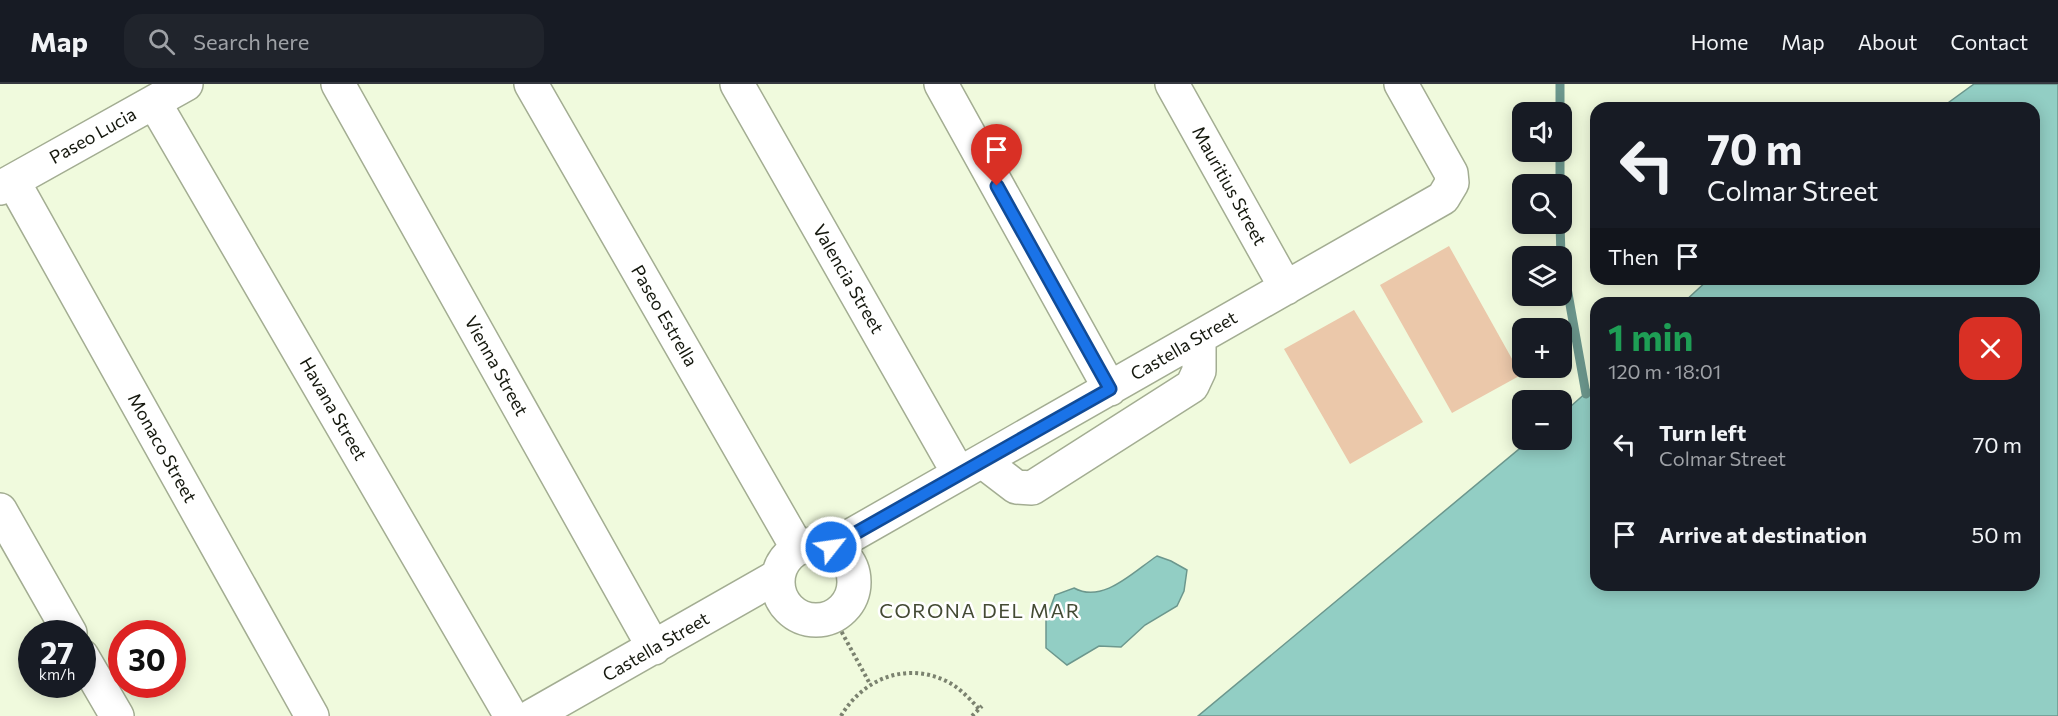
<!DOCTYPE html>
<html lang="en">
<head>
<meta charset="utf-8">
<style>
	:root { --surface:#171b24; --page:#20242c; --text:#f1f3f6; --muted:#9ea1a6; --line:#363941 }
	body { margin:0; font-family:Commissioner,sans-serif; background:var(--page); color:var(--text); height:100vh; display:flex; flex-direction:column; font-size:22px; white-space:nowrap }
	* { box-sizing:border-box; margin:0 }
	p { font-size:20px; color:var(--muted) }
	.icon { flex:none; width:33px; height:33px; fill:none; stroke:currentColor; stroke-width:2; stroke-linecap:round; stroke-linejoin:round }
	.map { position:relative; flex:1; overflow:hidden }
	.sheet { position:absolute; left:1590px; top:213px; width:450px; height:294px; display:flex; flex-direction:column; background:var(--surface); border-radius:18px; box-shadow:0 3px 15px #0003 }
	.sheet>* { flex:none }
	.guide { position:absolute; left:1590px; top:18px; width:450px; height:183px; border-radius:18px; box-shadow:0 3px 15px #0003; background:#171b24; color:var(--text); overflow:hidden }
	.tools { position:absolute; left:1512px; top:18px; display:grid; gap:12px }
	.tools a { display:grid; place-items:center; width:60px; height:60px; border-radius:12px; background:var(--surface); box-shadow:0 3px 15px #0003; font-size:30px }
	.speed { position:absolute; left:18px; top:536px; display:flex; gap:12px; font-size:30px; font-weight:700; text-align:center }
	.speed>* { display:grid; place-content:center; width:78px; height:78px; border-radius:50%; background:var(--surface); box-shadow:0 3px 15px #0003; line-height:1 }
	.speed small { font-size:15px; font-weight:400 }
	.speed .limit { border:9px solid #d22; background:#fff; color:#111 }
	.pin { position:absolute; display:grid; place-items:center; width:51px; height:51px; color:#fff; margin:-62px -26px; border-radius:50% 50% 50% 0; rotate:-45deg; box-shadow:0 0 6px #0007 }
	.pin .icon { rotate:45deg }
	.me { position:absolute; width:66px; margin:-33px; rotate:60deg; stroke-linejoin:round; filter:drop-shadow(0 0 4px #0008) }
	.turn { display:flex; align-items:center; gap:21px; height:126px; padding:0 18px; font-size:27px }
	.turn .icon { width:78px; height:78px; stroke-width:2.5 }
	.turn b { display:block; font-size:42px; line-height:51px }
	.then { display:flex; align-items:center; height:57px; padding:0 18px; background:#0003; gap:12px; font-size:22px }
	.round { display:grid; place-items:center; flex:none; width:63px; height:63px; border-radius:18px; background:var(--page) }
	.overview { display:flex; align-items:center; justify-content:space-between; height:102px; padding:0 18px }
	h1 { font-size:36px; font-weight:700; line-height:45px; color:#1e9e55 }
	ul { padding:0; list-style:none }
	li { display:flex; align-items:center; gap:18px; height:90px; padding:0 18px }
	li div { flex:1 }
	li b { display:block; font-size:22px }
	li em { font-style:normal }
	header { display:flex; align-items:center; gap:36px; box-sizing:border-box; height:84px; padding:0 30px; background:var(--surface); border-bottom:2px solid var(--line) }
	header strong { font-size:28px }
	nav { display:flex; gap:33px; margin-inline-start:auto; font-size:21px }
	.search { width:420px; height:54px; background:var(--page); display:flex; align-items:center; gap:15px; box-sizing:border-box; padding:0 21px; border-radius:18px; color:var(--muted); font-size:22px }
	.map>svg:first-child { display:block }
</style>
</head>
<body>
<header>
<strong>Map</strong>
<div class="search"><svg class="icon" aria-label="search" viewBox="0 0 24 24"><circle cx="10" cy="10" r="6"/><path d="M15 15l6 6"/></svg>Search here</div>
<nav><a>Home</a><a>Map</a><a>About</a><a>Contact</a></nav>
</header>
<div class="map">
<svg width="2058" height="632" viewBox="0 0 2058 632">
	<rect width="100%" height="100%" fill="#f0fadd"/>
	<!-- green -->
	<path fill="#ebc8aa" d="M1449,162L1521,291L1452,329L1380,201Z
		M1354,226L1423,338L1350,380L1284,265Z"/>
	<!-- water -->
	<path fill="#92cec4" stroke="#6c978d" stroke-width="1.5" d="M1974,0H2058V632H1198L1530,356H1562V330L1596,300V501H2034V219H1683L1709,195H2034V24H1941Z
		M1157,472L1171,477L1187,486L1184,507L1177,522L1145,541L1121,563L1099,562L1067,581L1046,564V536L1055,511L1074,504C1103,520 1133,488 1157,472Z"/>
	<g fill="none" stroke-linecap="round" stroke-linejoin="round">
		<!-- stream -->
		<path stroke="#6c978d" stroke-width="9" d="M1560,28V0
			M1560,100V68
			M1560,140L1561,172
			M1562,176L1586,310"/>
		<defs>
			<path id="minor" d="M338,0L654,564
				M531,0L798,465
				M737,0L959,390
				M941,0L1110,305
				M1172,0L1286,204
				M154,18L511,632
				M13,97L312,632
				M0,104L186,0
				M982,377L1016,403L1032,404L1192,302L1199,287V254
				M0,426L70,549
				M778 498a38 38 0 1 1 76 0a38 38 0 1 1-76 0Z
				M831,463L1443,114L1452,99L1451,89L1401,0
				M82,572L117,632
				M532,632L778,492"/>
		</defs>
		<!-- minor casing -->
		<use href="#minor" stroke="#a3ad92" stroke-width="36"/>
		<!-- path -->
		<path stroke="#7b826f" stroke-width="4" stroke-dasharray="3 3" stroke-linecap="butt" d="M833,532L870,600
			M841,632C862,596 904,578 944,596C958,602 969,614 979,625
			M972,632L982,622"/>
		<!-- minor -->
		<use href="#minor" stroke="#fff" stroke-width="33"/>
	</g>
	<g fill="none" stroke-linecap="round" stroke-linejoin="round">
		<defs>
			<path id="route" d="M831,463L1110,305L997,102"/>
		</defs>
		<!-- route casing -->
		<use href="#route" stroke="#114b97" stroke-width="15"/>
		<!-- route -->
		<use href="#route" stroke="#1a73e8" stroke-width="10"/>
	</g>
	<g text-anchor="middle" stroke-width="5" stroke-linejoin="round" paint-order="stroke">
		<!-- street labels -->
		<g font-size="18" fill="#15180e" stroke="#fff">
			<text transform="translate(93 52) rotate(-29)" y="6">Paseo Lucia</text>
			<text transform="translate(1229 102) rotate(61)" y="6">Mauritius Street</text>
			<text transform="translate(848 195) rotate(60)" y="6">Valencia Street</text>
			<text transform="translate(664 232) rotate(60)" y="6">Paseo Estrella</text>
			<text transform="translate(1184 262) rotate(-30)" y="6">Castella Street</text>
			<text transform="translate(496 282) rotate(61)" y="6">Vienna Street</text>
			<text transform="translate(333 325) rotate(60)" y="6">Havana Street</text>
			<text transform="translate(162 364) rotate(61)" y="6">Monaco Street</text>
			<text transform="translate(656 563) rotate(-30)" y="6">Castella Street</text>
		</g>
		<!-- neighbourhood labels -->
		<g font-size="20" letter-spacing="1.5" fill="#444b34" stroke="#fff">
			<text x="980" y="534">CORONA DEL MAR</text>
		</g>
	</g>
</svg>
<div class="tools">
<a><svg class="icon" aria-label="sound" viewBox="0 0 24 24"><path d="M4 9h4l5-4v14l-5-4H4zM17 9q2 3 0 6"/></svg></a>
<a><svg class="icon" aria-label="search" viewBox="0 0 24 24"><circle cx="10" cy="10" r="6"/><path d="M15 15l6 6"/></svg></a>
<a><svg class="icon" aria-label="layers" viewBox="0 0 24 24"><path d="M12 4l9 5-9 5-9-5zM3 14l9 5 9-5"/></svg></a>
<a>+</a>
<a>−</a>
</div>
<div class="speed"><div>27<small>km/h</small></div><div class="limit">30</div></div>
<div class="pin" style="left:997px;top:102px;background:#d93025"><svg class="icon" aria-label="arrive" viewBox="0 0 24 24"><path d="M6 21V4h12l-3 4 3 4H6"/></svg></div>
<svg class="me" style="left:831px;top:463px" viewBox="-20 -20 40 40"><circle r="17" fill="#1a73e8" stroke="#fff" stroke-width="3"/><path d="M0-11L8 9 0 5-8 9z" fill="#fff"/></svg>
<div class="guide">
<div class="turn"><svg class="icon" aria-label="left" viewBox="0 0 24 24"><path d="M17 20v-9H6M10 6l-5 5 5 5"/></svg><div><b>70 m</b>Colmar Street</div></div>
<div class="then">Then<svg class="icon" aria-label="arrive" viewBox="0 0 24 24"><path d="M6 21V4h12l-3 4 3 4H6"/></svg></div>
</div>
<section class="sheet">
<div class="overview"><div><h1>1 min</h1><p>120 m · 18:01</p></div><a class="round" style="background:#d93025;color:#fff"><svg class="icon" aria-label="close" viewBox="0 0 24 24"><path d="M6 6l12 12M18 6L6 18"/></svg></a></div>
<ul>
<li><svg class="icon" aria-label="left" viewBox="0 0 24 24"><path d="M17 20v-9H6M10 6l-5 5 5 5"/></svg><div><b>Turn left</b><p>Colmar Street</p></div><em>70 m</em></li>
<li><svg class="icon" aria-label="arrive" viewBox="0 0 24 24"><path d="M6 21V4h12l-3 4 3 4H6"/></svg><div><b>Arrive at destination</b></div><em>50 m</em></li>
</ul>
</section>
</div>
</body>
</html>
